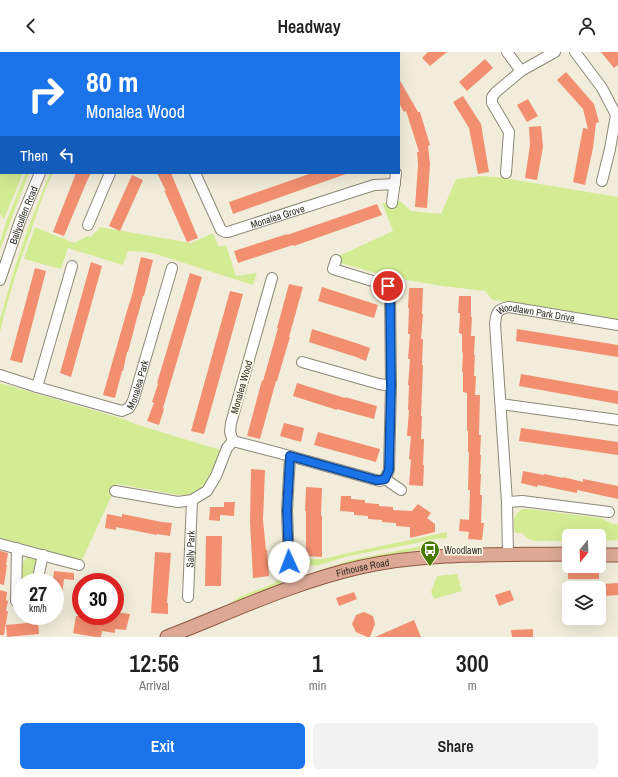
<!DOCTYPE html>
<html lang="en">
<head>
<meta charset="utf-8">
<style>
	:root { --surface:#fff; --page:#f2f2f2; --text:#222; --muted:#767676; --accent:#1a73e8 }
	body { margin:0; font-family:"Archivo Narrow",sans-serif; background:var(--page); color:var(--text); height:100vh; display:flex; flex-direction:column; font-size:15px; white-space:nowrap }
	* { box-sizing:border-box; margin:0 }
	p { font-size:13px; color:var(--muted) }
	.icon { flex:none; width:22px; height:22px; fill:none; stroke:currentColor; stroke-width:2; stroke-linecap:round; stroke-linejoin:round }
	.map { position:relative; height:585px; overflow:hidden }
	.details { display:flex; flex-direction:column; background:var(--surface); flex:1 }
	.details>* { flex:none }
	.banner { position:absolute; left:0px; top:0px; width:400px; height:122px; box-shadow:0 4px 16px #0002; background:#1a73e8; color:#fff; overflow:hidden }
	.needle { width:26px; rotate:199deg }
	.buttons { position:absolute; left:562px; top:477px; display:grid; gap:8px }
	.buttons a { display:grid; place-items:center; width:44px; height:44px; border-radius:6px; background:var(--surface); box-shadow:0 4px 16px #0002; font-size:20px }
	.speed { position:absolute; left:12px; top:521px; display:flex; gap:8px; font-size:20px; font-weight:700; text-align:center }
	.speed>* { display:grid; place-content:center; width:52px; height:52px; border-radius:50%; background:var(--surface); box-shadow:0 4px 16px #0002; line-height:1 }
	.speed small { font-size:10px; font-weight:400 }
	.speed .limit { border:6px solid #d22; background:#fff; color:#111 }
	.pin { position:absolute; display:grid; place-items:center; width:34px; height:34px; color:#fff; margin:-17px; border:2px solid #fff; border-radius:50%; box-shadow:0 1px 4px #0007 }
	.me { position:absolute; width:44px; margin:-22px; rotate:358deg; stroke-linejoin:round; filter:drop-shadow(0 0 3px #0008) }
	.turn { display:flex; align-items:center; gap:14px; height:84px; padding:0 20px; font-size:18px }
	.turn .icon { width:52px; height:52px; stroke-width:2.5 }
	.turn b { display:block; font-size:28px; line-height:34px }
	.then { display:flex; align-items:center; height:38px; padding:0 20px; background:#0003; gap:8px; font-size:15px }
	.eta { display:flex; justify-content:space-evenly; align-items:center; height:68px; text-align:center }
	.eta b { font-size:24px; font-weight:600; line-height:28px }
	.cta { display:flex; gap:8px; margin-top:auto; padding:8px 20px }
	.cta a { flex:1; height:46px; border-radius:6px; background:var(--accent); color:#fff; font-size:16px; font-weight:600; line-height:46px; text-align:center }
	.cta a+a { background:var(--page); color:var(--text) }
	header { display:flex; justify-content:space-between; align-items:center; height:52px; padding:0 20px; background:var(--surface); font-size:18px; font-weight:600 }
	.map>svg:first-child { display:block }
</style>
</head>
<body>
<header><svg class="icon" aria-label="back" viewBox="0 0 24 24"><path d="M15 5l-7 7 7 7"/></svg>Headway<svg class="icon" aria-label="person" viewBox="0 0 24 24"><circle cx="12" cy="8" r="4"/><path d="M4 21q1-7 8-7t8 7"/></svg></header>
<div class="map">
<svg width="618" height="585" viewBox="0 0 618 585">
	<rect width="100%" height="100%" fill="#f1edda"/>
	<!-- green -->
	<path fill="#d3ec93" d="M0,66L1,67V121H23L4,167L0,162Z
		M26,121H29L17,152L0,198V190L7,167Z
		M50,121H53C43,141 37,161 30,182C18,214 8,246 0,280V267L14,218L28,176Z
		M480,124L498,125L618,145V268L493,248L485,239L442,234L390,225L330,208L393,179L382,151L400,149L411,159L441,162L456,127Z
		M35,175L74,191L88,184L91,185C94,180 97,180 100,175L191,191L213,181L219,195L226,193L236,224L257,221L253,233L156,202L146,200L128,199L123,213L68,196L61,217L24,207Z
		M0,331L127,368L135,372L220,398L217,409L206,435L195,441L188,443H179L117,432L82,508L0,486Z
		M522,457H529L601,466L613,472H618V488L599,489V484H569V489H534L527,486L522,481H515C513,470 512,464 522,457Z
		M447,480V486L434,487L407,493L380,498L349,504L316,514L299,511L298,510L297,495H299L304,505C315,510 328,506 339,503Z
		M432,492V495L407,500L350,510L313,521L317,519L351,508Z
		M28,504L35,505L37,508L33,530H21L23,510Z
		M287,518L285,527L279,534L229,552L239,545L275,531C280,527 282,521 287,518Z
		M457,522L462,539L434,547L431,540L437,524Z"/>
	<!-- building -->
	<path fill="#f38f71" d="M428,0H447L430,14L422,6Z
		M601,0H618V13L614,16Z
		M485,7L493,16L467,39L459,30Z
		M566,20L594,52L599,70L596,71L593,96L585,133L573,130L583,76L588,77L583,57L557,28Z
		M399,27L418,60H420L430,93L428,94L430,112L427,156L415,155L418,113L417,100H419L406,59L404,60L399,51Z
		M463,44L481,72L489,120L478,122L469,76L453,50Z
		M528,47L538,64L527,70L517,53Z
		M541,74L543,95L537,128L525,126L530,93L529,75Z
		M76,121H91L87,129L64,184L53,180Z
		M157,121H171L198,186L187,190L164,138L166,139Z
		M312,121H345L346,122L233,162L229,150Z
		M132,123L143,128L120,179L109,174Z
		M377,152L382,163L294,194L293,193L238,211L234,199L287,182V183Z
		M141,205L153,208L144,244H143L138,263V262L128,300H127L123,319H122L115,346L103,343L126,262L132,243Z
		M91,210L102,214L71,325L60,321Z
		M35,216L46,219L22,311L10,308Z
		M190,221L202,225L163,356L164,357L159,373L147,369L154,351L152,350L158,332L157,331Z
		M289,232L303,235L289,285H290L284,305L277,329H276L260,387L247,384L262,328L263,329L278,276H277Z
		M322,235L378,253L374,266L318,249Z
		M409,236H423L422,262H423L421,287H423L422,313H423L421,364H422L421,387H424L423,413H424L423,434L409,433L411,408L409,407L411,384H407L409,358H408L409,333H408L410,307H408L410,282H408L409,256H408Z
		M230,239L243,242L204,382L191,379Z
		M459,244H471V265H472L471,284H475L474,303H475L474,324H476L475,343H480L479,383H481L480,403H481L480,422H481L480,443H482L481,471H484L482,488L468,487L469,480L459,479L460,467L469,468L470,438H468L469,400H468V379H467V341L463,340V320H462L463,301L462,300V282L459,281L460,261H458Z
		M312,277L356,291L370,296L366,309L356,305L309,290Z
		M517,277L618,293V305L516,289Z
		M521,322L618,339V352L519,334Z
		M297,331L345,346V345L377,354L374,367L337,357V358L293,344Z
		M284,371L304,376L301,390L280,384Z
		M521,376L618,390V403L519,389Z
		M318,380L380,397L376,410L314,393Z
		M251,417L265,418L263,468L266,498H267L269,524L253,526L250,470Z
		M523,419L544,423V422L563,426V425L583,430V427L618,434V447L577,438V441L538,433L537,435L521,431Z
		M306,435L322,436L321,464H322V505L306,504V459H305Z
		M341,444H351V447L365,448V451L379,452V454L393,455V458L412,459L418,452L431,461L427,466L435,472V480L410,486V475L396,474V471L382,470V468L368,467V464L354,463V460L340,459Z
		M224,450H235L234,464L220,463V469L209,468L210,455H224Z
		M107,462L122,465V462L162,470L172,471L170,484L157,482V483L116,475V478L105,476Z
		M206,484H222L221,534H205Z
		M0,499L8,501L6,513H7L4,533L0,532Z
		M155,500L171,501L167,551H168V562L151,561Z
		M54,519L74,521V528L64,527L62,544H55V530H53Z
		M568,519H599V527H568Z
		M618,531V543L603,544L602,532Z
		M0,538L7,540L6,548L8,549L6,559H8L4,583H0Z
		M510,538L514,548L499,554L495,543Z
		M354,540L357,547L339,554L336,546Z
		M115,560L130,562L126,578L115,577V581L102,579L101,585H95L73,581L76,564H115Z
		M364,560L373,564L375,572L370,585H367L356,580L352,572L356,563Z
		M414,568L421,585H375Z
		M38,570L39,582L7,585L6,573Z
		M533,577V585H512L511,578Z"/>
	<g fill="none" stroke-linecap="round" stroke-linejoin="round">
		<defs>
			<g id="minor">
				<path d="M223,0L224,1"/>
				<path d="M340,0L341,1"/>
				<path d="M507,0L521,19L555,0"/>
				<path d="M575,0L602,36L616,63L610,97L602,129"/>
				<path d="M104,1V0"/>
				<path id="s1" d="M195,121L221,178L225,180H228L374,133L395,132"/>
				<path d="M506,121L509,80L492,51V45L496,40L521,19"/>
				<path d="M392,151L396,121"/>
				<path d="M88,173L110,121"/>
				<path d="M272,226L231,371L230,380L233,389L279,401L376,428L380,429L385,427L389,418L391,334L390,240L389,234L333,217L336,208"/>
				<path id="s2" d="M0,228L20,169L40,121"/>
				<path d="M302,310L379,332L391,334"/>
				<path id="s3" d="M0,323L37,335L122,359L129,356L133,349L172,216"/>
				<path d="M37,335L72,214"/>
				<path d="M501,352L618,368"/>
				<path d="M290,404L287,459L289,510L296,534"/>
				<path d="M385,427L401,438"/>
				<path d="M115,439L178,450L192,448L207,439L216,424L227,396L233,389"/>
				<path d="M507,450L522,449L609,460"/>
				<path d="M0,492L79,513"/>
				<path d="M17,496L16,549L21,554"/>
				<path id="s4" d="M508,503L507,450L495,272C496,260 498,257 509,255L618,273"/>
				<path d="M37,530L43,503"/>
				<path id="s5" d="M188,545L192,448"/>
			</g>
			<g id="major">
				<path d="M599,503H618"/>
				<path id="s6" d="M167,585C231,560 294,530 361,515C429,500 499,503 569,502"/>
			</g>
		</defs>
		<!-- minor casing -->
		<use href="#minor" stroke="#8d8978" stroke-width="12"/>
		<!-- major casing -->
		<use href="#major" stroke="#8e5741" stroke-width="15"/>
		<!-- minor -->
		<use href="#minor" stroke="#fff" stroke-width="10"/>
		<!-- major -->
		<use href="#major" stroke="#dba996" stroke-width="13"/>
	</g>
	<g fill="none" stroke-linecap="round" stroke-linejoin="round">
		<defs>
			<path id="route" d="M289,510L287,459L290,404L376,428H380L385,427L389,418L391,334L390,240L388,234"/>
		</defs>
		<!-- route casing -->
		<use href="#route" stroke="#114b97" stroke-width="10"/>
		<!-- route -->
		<use href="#route" stroke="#1a73e8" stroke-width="7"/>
	</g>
	<!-- icons -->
	<defs>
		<symbol id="bus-pin" viewBox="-11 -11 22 30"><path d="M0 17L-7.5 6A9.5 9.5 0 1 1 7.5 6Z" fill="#477903" stroke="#fffbe8"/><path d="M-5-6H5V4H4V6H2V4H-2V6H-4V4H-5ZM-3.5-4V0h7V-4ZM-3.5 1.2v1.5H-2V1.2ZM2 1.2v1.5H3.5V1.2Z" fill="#fff"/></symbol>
	</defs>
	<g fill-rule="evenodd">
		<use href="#bus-pin" x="419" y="487" width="22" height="30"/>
	</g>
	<g text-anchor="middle" stroke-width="3.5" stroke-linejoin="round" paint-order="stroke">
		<!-- street labels -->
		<g font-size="10" fill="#2d2b24" stroke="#fffbe8">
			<text dy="4" stroke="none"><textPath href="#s2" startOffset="69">Ballycullen Road</textPath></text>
			<text dy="4" stroke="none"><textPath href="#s1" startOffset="122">Monalea Grove</textPath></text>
			<text dy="4" stroke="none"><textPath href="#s4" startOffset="283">Woodlawn Park Drive</textPath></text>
			<text dy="4" stroke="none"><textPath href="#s3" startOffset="160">Monalea Park</textPath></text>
			<text transform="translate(241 335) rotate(-74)" y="4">Monalea Wood</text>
			<text dy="4" stroke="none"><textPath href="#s5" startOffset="48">Sally Park</textPath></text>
			<text dy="4" stroke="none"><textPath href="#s6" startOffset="208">Firhouse Road</textPath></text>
		</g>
		<!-- poi labels -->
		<g font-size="10" fill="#2d2b24" stroke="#fffbe8" text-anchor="start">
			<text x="444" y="502">Woodlawn</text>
		</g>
	</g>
</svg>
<div class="buttons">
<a><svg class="needle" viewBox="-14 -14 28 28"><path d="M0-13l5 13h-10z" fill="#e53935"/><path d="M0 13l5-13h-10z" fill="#767676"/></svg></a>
<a><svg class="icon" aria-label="layers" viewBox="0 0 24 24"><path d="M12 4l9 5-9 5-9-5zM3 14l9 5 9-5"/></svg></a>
</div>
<div class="speed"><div>27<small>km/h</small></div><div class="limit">30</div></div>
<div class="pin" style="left:388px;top:234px;background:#d93025"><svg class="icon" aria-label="arrive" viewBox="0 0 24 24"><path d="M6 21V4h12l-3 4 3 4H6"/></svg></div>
<svg class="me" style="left:289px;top:510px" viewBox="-20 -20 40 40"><circle r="19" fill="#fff"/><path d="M0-13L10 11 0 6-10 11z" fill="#1a73e8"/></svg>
<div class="banner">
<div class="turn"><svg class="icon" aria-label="right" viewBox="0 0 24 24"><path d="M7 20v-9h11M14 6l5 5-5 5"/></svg><div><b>80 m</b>Monalea Wood</div></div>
<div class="then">Then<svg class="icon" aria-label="left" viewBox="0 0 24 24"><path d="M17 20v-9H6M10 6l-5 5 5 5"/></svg></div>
</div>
</div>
<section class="details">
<div class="eta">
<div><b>12:56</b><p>Arrival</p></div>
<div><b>1</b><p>min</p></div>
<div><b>300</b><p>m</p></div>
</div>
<div class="cta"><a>Exit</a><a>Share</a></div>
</section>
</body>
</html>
